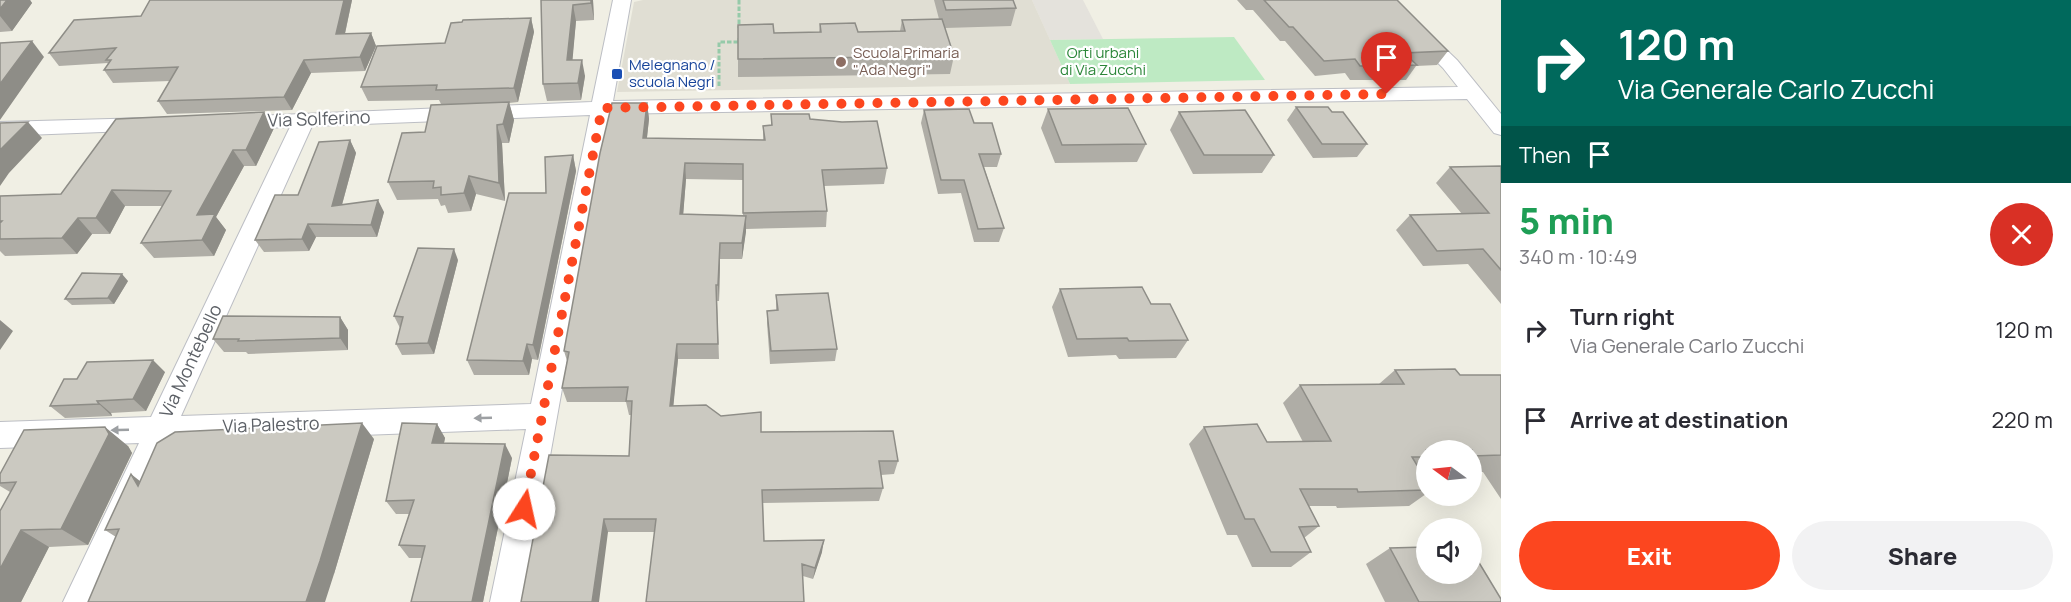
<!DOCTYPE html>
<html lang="en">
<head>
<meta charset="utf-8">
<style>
	:root { --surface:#fff; --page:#f2f2f3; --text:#2b2b33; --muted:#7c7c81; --accent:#fc461f }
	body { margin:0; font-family:Manrope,sans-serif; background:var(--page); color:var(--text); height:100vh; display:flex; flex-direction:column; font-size:22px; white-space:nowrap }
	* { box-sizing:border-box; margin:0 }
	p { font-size:20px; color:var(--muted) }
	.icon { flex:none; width:33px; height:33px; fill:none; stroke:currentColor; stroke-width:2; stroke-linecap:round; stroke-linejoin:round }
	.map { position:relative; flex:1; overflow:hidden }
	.side { display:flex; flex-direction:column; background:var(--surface); width:570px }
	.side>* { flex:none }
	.top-card { background:#00695c; color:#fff; overflow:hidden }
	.needle { width:39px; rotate:285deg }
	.tools { position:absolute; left:1416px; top:440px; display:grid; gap:12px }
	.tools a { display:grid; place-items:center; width:66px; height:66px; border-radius:50%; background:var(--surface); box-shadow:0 6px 24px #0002; font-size:30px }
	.pin { position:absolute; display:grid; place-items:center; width:51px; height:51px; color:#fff; margin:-62px -26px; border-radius:50% 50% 50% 0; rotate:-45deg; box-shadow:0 0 6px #0007 }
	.pin .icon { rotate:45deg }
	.me { position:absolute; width:66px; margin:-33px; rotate:10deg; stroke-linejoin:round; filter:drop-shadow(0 0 4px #0008) }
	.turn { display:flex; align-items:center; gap:21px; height:126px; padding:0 18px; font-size:27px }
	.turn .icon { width:78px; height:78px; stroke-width:2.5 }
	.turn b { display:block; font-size:42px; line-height:51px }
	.then { display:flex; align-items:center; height:57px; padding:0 18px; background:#0003; gap:12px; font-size:22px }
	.round { display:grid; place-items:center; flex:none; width:63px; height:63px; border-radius:32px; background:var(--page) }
	.overview { display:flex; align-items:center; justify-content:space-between; height:102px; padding:0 18px }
	h1 { font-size:36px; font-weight:800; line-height:45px; color:#1e9e55 }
	.primary-button { display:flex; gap:12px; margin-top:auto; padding:12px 18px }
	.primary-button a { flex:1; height:69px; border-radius:36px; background:var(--accent); color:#fff; font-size:24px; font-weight:800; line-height:69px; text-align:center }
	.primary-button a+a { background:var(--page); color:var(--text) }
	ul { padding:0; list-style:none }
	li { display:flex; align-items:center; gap:18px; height:90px; padding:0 18px }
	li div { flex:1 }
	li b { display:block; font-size:22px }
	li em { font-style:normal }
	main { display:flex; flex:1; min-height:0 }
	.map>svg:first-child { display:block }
</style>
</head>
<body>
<main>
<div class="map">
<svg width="1501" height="602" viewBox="0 0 1501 602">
	<rect width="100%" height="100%" fill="#f0efe4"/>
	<!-- industrial -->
	<path fill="#e4e2dc" d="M1032,0H1083L1103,39L1050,40Z"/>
	<!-- education -->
	<path fill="#e0ded3" d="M643,0H1032L1070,84L617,92L634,2Z"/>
	<!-- green -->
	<path fill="#beeac3" d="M1234,37L1265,80L1070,84L1050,40Z"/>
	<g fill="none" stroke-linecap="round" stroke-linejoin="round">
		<defs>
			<path id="minor" d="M613,0H631L613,101L1458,87L1443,68L1375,0H1394L1457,60L1501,114V135L1494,133L1467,99L611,114L524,602H490L526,429L169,442L97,602H63L139,443L0,448V422L151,417L290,127L234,129L227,127L224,122L227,117L592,102ZM590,115L531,404L181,416L312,126Z
				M147,118L154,120L158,125L154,130L0,136V122Z"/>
		</defs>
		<!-- minor casing -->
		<use href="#minor" stroke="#bcbec4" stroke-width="2"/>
		<!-- path -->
		<path stroke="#95caa9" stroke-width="3" stroke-dasharray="4.5 2" stroke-linecap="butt" d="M739,0V28
			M719,86V42H739V38"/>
		<!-- minor -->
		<use href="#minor" fill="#fff" fill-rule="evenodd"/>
	</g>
	<!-- wall -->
	<path fill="#afada6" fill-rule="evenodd" d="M0,0H30L32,3L12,31L0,32Z
		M352,0L345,34L371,33L376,46L365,71L311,73L292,110L167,114L158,101L170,81L113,83L104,70L108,63L59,66L49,53L141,16Z
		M541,0H593L594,20L576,21L572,60L585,76L581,100L547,101L543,84Z
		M934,0H1013L1016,8L1011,26L945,28L954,56L950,74L738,77V25L774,33L819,32L820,24L858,32L900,31L902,20L939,19Z
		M1237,0H1397L1448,51L1437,65L1416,66L1406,80H1350L1345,73L1315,76L1285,41H1280L1253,10H1246Z
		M531,18L534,32L518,102L509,103L514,120L509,143H502L505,201L476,194L471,211L448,213L445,205L441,206L438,199L397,200L388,182L425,132L441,104L439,100L368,101L361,87L445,43Z
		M647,103L649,119L647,138L763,140V126L771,125V114L810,119L887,168L884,184L824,186L827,211L826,227L746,229L742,259H720L719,301H717L719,359H678L673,406L721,416L761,432L898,461L894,474L881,475L883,488L879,501L763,503L764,541L822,552L813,579L655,532H608L521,602L629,456L632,415H629L626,402H567L562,388L567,361L564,351ZM686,179L743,180V215L683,214Z
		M1296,107L1332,112L1367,144L1357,157L1313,158L1287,120Z
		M1048,109L1146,144L1137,162L1055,163L1041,128Z
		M924,110L974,123L1001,154L997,167H984L1004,228L999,242H974L961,193L938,194L921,123Z
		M264,112L274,128L256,166H244L216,217L226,230L214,256L154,258L141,243L162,206H125L110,234H92L77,254L5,256L0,251V196L61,194Z
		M1179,112L1274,155L1262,173L1193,174L1170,130Z
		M350,140L356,153L342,205L384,212L377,237H316L309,251L264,252L255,240Z
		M573,155L576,171L538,360L532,359L529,375H474L467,360L546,193Z
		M1501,166V304L1468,264L1423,266L1396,230L1410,215L1462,214L1436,183L1450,167Z
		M458,260L434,354L402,355L396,344L400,328L394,316Z
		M128,281L114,304L72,305L65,299Z
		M1060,289L1188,340L1176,358L1119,359L1116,355L1068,357L1052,307Z
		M776,295L837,349L835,361L770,364L767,323V311L776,310Z
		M340,317L348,330V350L248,354L246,352H224L213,339Z
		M1395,370L1460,375H1501V499L1483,472H1472V450H1426V473H1422L1426,480V494L1409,506L1337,508L1336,506H1309L1319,526L1304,538L1311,552L1291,567H1252L1237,535H1227L1189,444L1204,427L1267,442H1303L1283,403L1300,385L1379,384Z
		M165,372L146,411L111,413L112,416L65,418L50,406L77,379Z
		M437,424L445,438L444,443L512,458L483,602H411L422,558H409L399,545L409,514H396L386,501Z
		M374,439L334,574L116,537L105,530L140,481Z
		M128,446L132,453L88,545L49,547L21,602L10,492L0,486V474Z
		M1390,548L1501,602H1385L1366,564Z"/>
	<!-- shaded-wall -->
	<path fill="#8e8d87" d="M7,0H30L32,3L12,31L0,16V9Z
		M344,0H352L342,47L336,34Z
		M591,0H593L594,20L591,3Z
		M573,5L576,21L571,77L567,60Z
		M531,18L534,32L518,102L514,88Z
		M371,33L376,46L365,71L360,57Z
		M32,41L44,57L0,120V84Z
		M304,60L311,73L292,110L284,97Z
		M582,60L585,76L581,100L578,83Z
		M509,102L514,120L509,143L503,124Z
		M647,103L649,119L645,154L643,138Z
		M264,112L274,128L256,166L246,150Z
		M28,122L42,138L9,173L0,186V150Z
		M497,125L502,143L505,201L499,183Z
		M350,140L356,153L338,219L332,206Z
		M233,150L244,166L216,217L226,230L214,256L202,240L197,215Z
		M573,155L576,171L538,360L533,345Z
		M685,163L686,179L682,230L680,214Z
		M469,176L476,194L471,211L464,193Z
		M112,190L125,206L110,234L96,218Z
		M378,200L384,212L377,237L371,225Z
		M746,216V232L742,259V243Z
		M78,218L92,234L77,254L62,238Z
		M308,224L316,237L309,251L302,239Z
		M720,243V259L719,301L718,285Z
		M454,249L458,260L434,354L428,343Z
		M122,274L128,281L114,304L108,298Z
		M340,317L348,330V350L340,338Z
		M0,320L13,331L0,350Z
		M527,344L532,359L529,375L523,361Z
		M677,344L678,359L672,420L670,406Z
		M153,360L165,372L146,411L133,399Z
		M97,401L111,413L112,416L99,404Z
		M362,423L374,439L334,574L325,602H306Z
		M437,424L445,438L441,457L432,443Z
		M105,427L128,446L132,453L88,545L61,529Z
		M505,444L512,458L483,602H472Z
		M131,474L150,489L138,486Z
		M604,519L608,532L599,602H592Z
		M21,530L49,547L21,602H0V569Z
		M824,540L822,552L813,579L815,568Z"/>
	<!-- building -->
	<path fill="#cbc9c1" stroke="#8e8d87" stroke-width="1.5" d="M0,0H7L0,9Z
		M150,0H344L336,34L371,33L360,57L304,60L284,97L158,101L178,67L104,70L111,60H106L116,48L49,53L74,20L141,16Z
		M541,0H591V3L573,5L567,60H582L578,83L543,84Z
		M943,0H1013L1016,8L946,10Z
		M1264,0H1397L1448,51L1404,53L1417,65L1360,66L1355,59L1324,61L1293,27H1289Z
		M531,18L514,88L436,90L437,85L361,87L377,46L445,43L451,23L462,22L463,20Z
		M942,19L954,56L738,59V25L773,24L774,33L821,32L820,24L855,23L858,32L905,31L902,20Z
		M32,41L0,84V43Z
		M509,102L503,124L497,125L499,183L469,176L464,193L441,195V187L433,188L434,181L388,182L402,133L425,132L431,105Z
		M612,103H647L643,138L765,140L763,126L772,125L771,114H809L810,119L842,122L877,121L887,168L822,170L827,211L743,213V164L685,163L680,214L746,216L742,243H720L718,285H716L718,344H677L670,406L706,405L721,416L761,412V432L893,431L898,461H879L883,488L762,490L764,541L824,540L815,568L802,564L804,602H646L656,519H604L592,602H521L549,455L629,456L632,401H626L628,387L562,388L569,352L564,351L600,153Z
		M1296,107H1328L1332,112H1343L1367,144H1322Z
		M1128,108L1146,144L1062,145L1048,109Z
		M969,109L974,123H992L1001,154H979L1004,228L978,229L964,180H941L924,110Z
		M1245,110L1274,155H1204L1179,112Z
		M264,112L246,150H233L197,215L215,214L202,240L141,243L171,191L112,190L96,218H78L62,238L0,239V223L2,221H0V196L61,194L116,119Z
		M28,122L0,150V123Z
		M350,140L332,206L378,200L371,225L308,224L302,239L255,240L275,195H298L319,142Z
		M573,155L533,345L527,344L523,361L467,360L509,193H546L545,157Z
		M1501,166V270L1483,249L1437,251L1410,215L1489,213L1450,167Z
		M418,248L454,249L428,343L396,344L403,317L394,316Z
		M82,273L122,274L108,298L65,299Z
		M1142,287L1151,304H1170L1188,340L1129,341L1127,338L1077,339L1060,289Z
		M828,293L837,349L771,351L767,311L778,310L776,295Z
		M223,316L340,317V338L238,341L239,339H213Z
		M153,360L133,399L97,401L99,404L50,406L64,379H77L87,362Z
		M1455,369L1460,375H1501V455L1472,456V450H1426V457H1412L1426,480V490L1358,492L1357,489H1300L1319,526L1299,527L1311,552H1271L1254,519H1245L1204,427L1257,424L1267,442L1331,441L1300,385L1404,384L1395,370Z
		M362,423L320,561L306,602H88L119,529L105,530L131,474L138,486L157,443L175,432Z
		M402,423L437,424L432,443L505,444L472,602H411L425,546L399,545L414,500L386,501Z
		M105,427L109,434L61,529L21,530L0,569V511L16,482L0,483V474L24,430Z
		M1426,547V573H1472V551L1501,599V602H1419L1390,548Z"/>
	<!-- one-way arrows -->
	<defs><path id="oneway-solid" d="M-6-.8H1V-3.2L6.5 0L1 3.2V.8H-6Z" transform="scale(1.5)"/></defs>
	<g fill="#9da0a3">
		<use href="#oneway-solid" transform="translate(483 418) rotate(178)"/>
		<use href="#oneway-solid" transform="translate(120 430) rotate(178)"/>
	</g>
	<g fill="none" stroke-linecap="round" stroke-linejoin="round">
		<!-- route -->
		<path stroke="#fc461f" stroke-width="10" stroke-dasharray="0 18" d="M524,509L602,108L1387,94"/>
	</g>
	<!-- markers -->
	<circle fill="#8d6e63" stroke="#fff" stroke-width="2" cx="841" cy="62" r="6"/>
	<rect fill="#1a4fb4" stroke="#fff" stroke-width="2" x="611" y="68" width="12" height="12" rx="3"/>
	<g text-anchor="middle" stroke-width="4.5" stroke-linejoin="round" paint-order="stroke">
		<!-- far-education labels -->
		<g font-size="15" fill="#785e54" stroke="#fff" text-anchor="start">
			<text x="853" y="58">Scuola Primaria<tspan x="853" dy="17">"Ada Negri"</tspan></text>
		</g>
		<!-- far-park labels -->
		<g font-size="15" fill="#2b8639" stroke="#fff">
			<text x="1103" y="58">Orti urbani<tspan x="1103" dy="17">di Via Zucchi</tspan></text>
		</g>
		<!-- far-transit labels -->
		<g font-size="15" fill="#164399" stroke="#fff" text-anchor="start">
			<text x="629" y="70">Melegnano /<tspan x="629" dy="17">scuola Negri</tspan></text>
		</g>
		<!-- street labels -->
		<g font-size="18" fill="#5c6066" stroke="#fff">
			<text transform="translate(319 119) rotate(-2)" y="6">Via Solferino</text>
			<text transform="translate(191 361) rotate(-65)" y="6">Via Montebello</text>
			<text transform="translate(271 425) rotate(-2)" y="6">Via Palestro</text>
		</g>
	</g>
</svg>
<div class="tools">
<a><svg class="needle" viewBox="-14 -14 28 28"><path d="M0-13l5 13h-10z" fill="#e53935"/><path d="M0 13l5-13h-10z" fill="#7c7c81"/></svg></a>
<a><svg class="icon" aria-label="sound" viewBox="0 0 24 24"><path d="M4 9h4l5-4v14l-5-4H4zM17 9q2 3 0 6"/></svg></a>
</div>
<div class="pin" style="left:1387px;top:94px;background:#d93025"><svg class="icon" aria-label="arrive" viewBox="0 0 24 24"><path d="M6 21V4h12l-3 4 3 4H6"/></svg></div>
<svg class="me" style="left:524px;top:509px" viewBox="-20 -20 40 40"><circle r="19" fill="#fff"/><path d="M0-13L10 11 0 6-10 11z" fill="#fc461f"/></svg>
</div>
<section class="side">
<div class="top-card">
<div class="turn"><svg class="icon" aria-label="right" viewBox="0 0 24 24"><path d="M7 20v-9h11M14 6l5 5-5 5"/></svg><div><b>120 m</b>Via Generale Carlo Zucchi</div></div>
<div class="then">Then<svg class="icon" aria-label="arrive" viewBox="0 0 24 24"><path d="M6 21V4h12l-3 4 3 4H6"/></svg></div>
</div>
<div class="overview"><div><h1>5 min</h1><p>340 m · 10:49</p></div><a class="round" style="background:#d93025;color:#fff"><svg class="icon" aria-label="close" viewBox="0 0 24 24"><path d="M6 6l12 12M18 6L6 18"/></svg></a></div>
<ul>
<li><svg class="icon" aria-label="right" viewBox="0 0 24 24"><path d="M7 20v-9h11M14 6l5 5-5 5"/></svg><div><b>Turn right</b><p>Via Generale Carlo Zucchi</p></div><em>120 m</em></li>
<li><svg class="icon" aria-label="arrive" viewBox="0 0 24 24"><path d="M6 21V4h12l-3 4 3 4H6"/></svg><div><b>Arrive at destination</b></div><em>220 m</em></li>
</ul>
<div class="primary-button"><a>Exit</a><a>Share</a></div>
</section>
</main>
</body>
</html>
